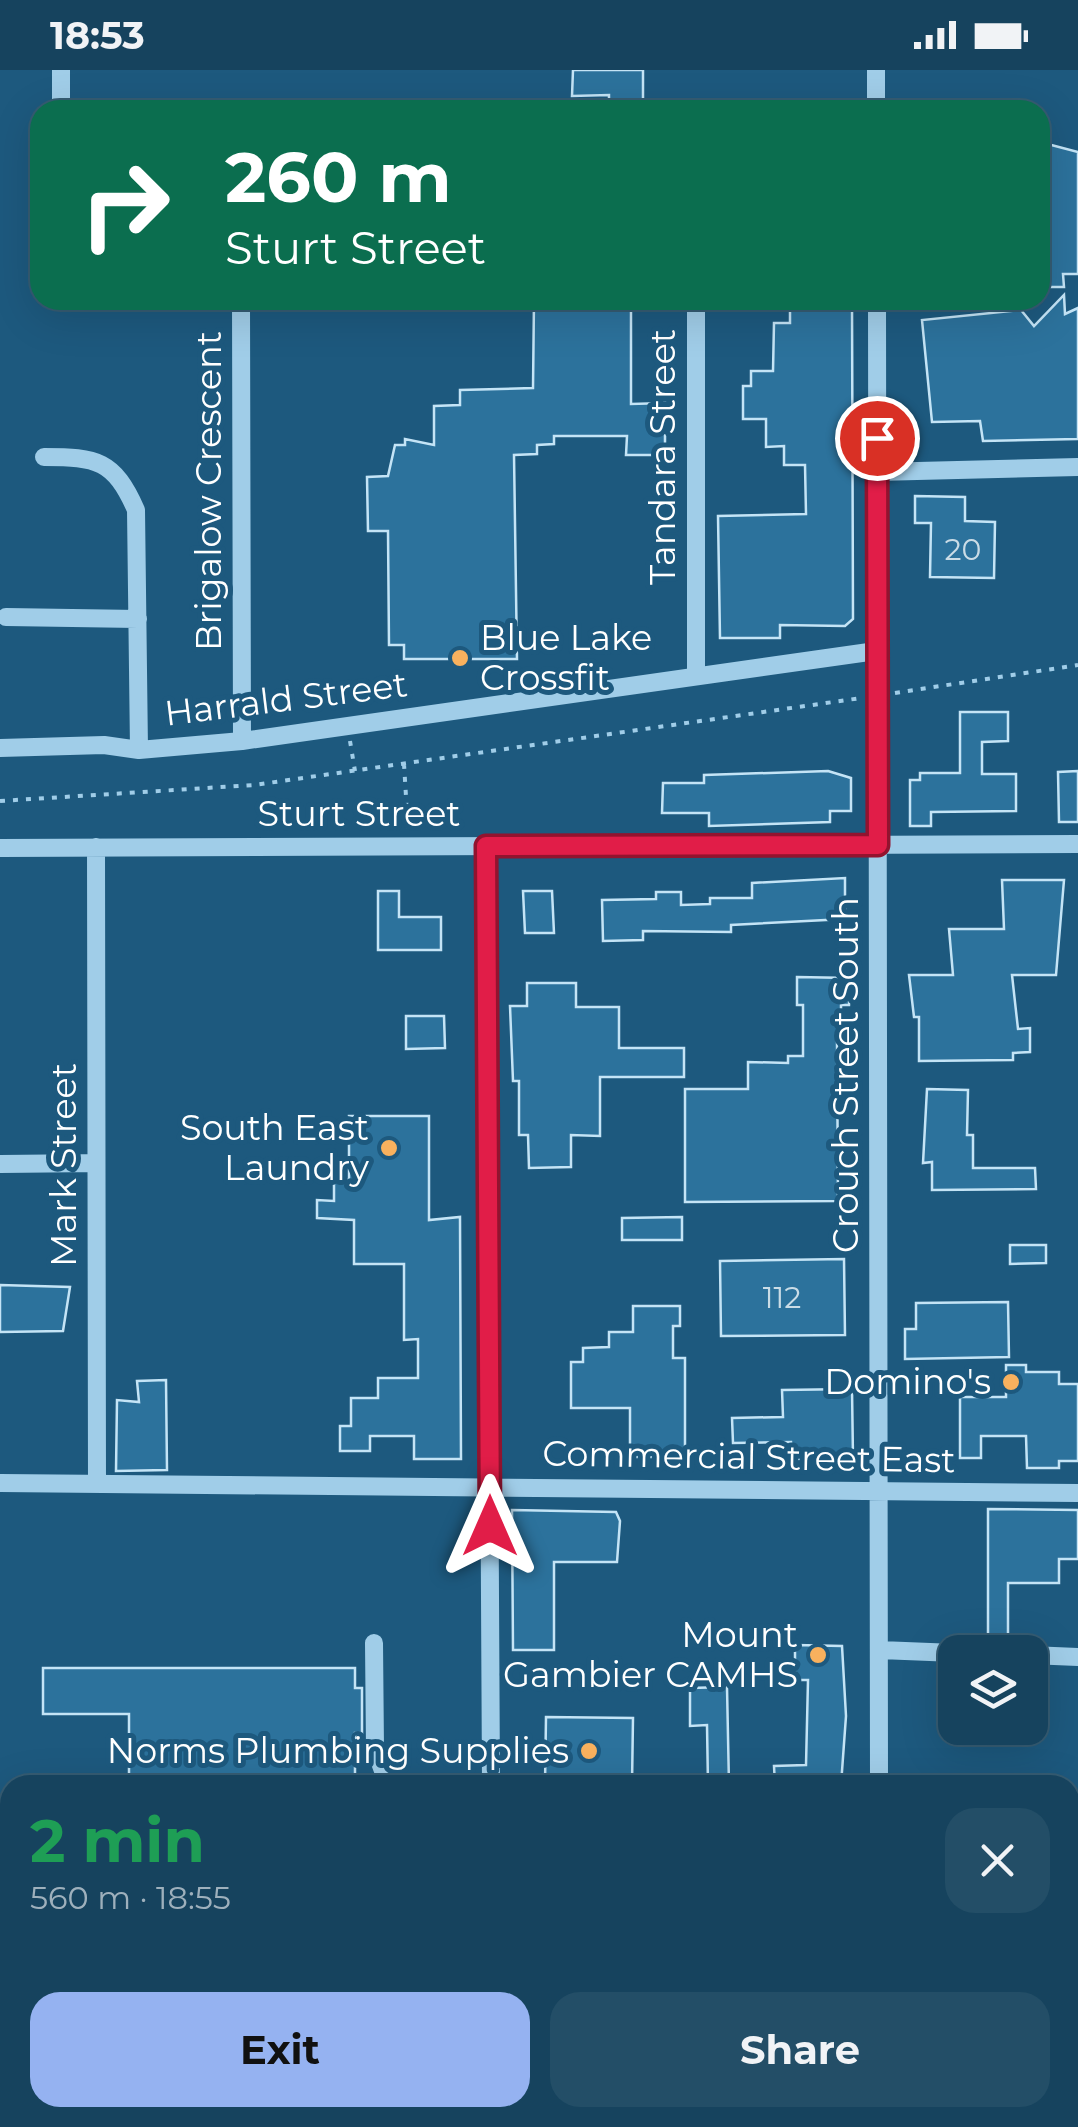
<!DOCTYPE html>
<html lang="en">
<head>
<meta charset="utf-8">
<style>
	:root { --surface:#16435e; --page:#234e67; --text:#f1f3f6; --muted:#9eb0bc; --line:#355c73; --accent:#95b2f1 }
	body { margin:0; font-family:Montserrat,sans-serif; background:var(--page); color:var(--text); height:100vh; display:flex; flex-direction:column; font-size:38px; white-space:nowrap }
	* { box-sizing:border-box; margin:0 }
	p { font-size:32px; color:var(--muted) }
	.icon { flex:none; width:55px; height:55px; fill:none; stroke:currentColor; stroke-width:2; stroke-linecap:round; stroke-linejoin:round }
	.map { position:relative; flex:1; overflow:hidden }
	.sheet { position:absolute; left:0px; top:1705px; width:1080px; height:352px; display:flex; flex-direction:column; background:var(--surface); border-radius:30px 30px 0 0; box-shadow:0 10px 40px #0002,0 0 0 2px var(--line) }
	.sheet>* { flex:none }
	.hud { position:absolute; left:30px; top:30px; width:1020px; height:210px; border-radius:30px; box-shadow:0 10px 40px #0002,0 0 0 2px var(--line); background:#0b6e4f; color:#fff; overflow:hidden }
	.fabs { position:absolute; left:938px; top:1565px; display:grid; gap:20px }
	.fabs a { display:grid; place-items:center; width:110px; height:110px; border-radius:20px; background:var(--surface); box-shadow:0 10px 40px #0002,0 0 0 2px var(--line); font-size:50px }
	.pin { position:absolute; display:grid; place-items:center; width:85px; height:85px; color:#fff; margin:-42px; border:5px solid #fff; border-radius:50%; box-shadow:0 2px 10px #0007 }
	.me { position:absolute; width:110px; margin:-55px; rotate:0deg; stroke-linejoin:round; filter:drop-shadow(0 0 8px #0008) }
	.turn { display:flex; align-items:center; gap:35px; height:210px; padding:0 30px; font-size:45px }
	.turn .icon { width:130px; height:130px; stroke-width:2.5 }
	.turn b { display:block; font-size:70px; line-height:85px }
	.round { display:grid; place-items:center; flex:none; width:105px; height:105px; border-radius:30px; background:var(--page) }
	.summary { display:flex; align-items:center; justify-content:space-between; height:170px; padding:0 30px }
	h1 { font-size:60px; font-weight:700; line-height:75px; color:#1e9e55 }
	.button { display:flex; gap:20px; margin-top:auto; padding:20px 30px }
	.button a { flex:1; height:115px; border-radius:30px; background:var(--accent); color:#111; font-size:40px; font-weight:700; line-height:115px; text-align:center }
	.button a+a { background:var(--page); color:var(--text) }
	.status { display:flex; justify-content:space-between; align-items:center; height:70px; padding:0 50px; background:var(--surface); direction:ltr }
	.status svg { height:28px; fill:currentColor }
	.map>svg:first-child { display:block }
</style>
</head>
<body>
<div class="status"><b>18:53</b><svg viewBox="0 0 49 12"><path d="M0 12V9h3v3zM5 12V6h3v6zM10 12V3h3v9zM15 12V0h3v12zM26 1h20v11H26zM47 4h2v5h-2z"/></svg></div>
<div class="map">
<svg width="1078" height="2057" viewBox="0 0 1078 2057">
	<rect width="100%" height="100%" fill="#1d597e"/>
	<!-- building -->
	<path fill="#2c729c" stroke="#c4e4f6" stroke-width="2.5" d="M573,0H643V40H609V25L572,26Z
		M1040,72L1078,82V204H1063L1064,217H1040Z
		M1064,225L1065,244L1078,238V369L983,371L980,351L932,352L922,250L1021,240L1034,256Z
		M534,230H619V238H631V334L665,333V385H626L627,366H554V374L537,375V384L514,385L517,589H404V575H389L388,461H368L367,407L388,406L395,375H405V369L434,375V336L460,335V320L533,318Z
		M790,230H852L853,549L845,556L780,555V568H720L718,446L806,444L805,395H784V376L766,377V349H743V316H751V301H773L774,253H790Z
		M915,426L965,427V451L995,452L994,508L930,507L931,453H915Z
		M960,642H1008V671L982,672V704H1016V741L931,742V756H910V710H920V703H960Z
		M828,701L851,708V741H830V752L709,756V743H662L663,713H704V705Z
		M1078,701V752H1059L1058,702Z
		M845,808V849L731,855V862L643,861V870L603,871L602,830L656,829V822H681V835L710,834V828H752V813Z
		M1002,810H1064L1056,905H1012L1018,959L1030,958V982L1013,983V990L919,991V947H914L909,905H953L949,859H1004Z
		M378,821H399V847H441V880H378Z
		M523,821H552L554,863H525Z
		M797,907L850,908L849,935H841V970H837L838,1131L685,1132V1019H748V992L788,993V986H803V935H797Z
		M527,913H576V937H619V978H684V1007H600V1066L571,1065V1097L529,1098L528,1065H519V1011H513L510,936H527Z
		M406,946H444L445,978L406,979Z
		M927,1019L968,1020L967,1065H973V1098H1035L1036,1119L932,1120V1092L923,1093Z
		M349,1046H429V1150L460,1147L461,1389H414V1366H370V1381H340V1356H351V1328H378V1308H418V1269L404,1270V1194H354V1150L317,1148V1130L334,1131V1110H349Z
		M682,1147V1170H622V1148Z
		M1010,1175H1046V1193L1010,1194Z
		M844,1189L845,1265L721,1266L720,1191Z
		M0,1215L70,1217L63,1261L0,1262Z
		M1008,1232L1009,1287L905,1289V1259H916V1233Z
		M633,1236H680V1256H673V1288H685V1387H630V1338H571V1292H583V1278L609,1277V1262H633Z
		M1006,1295H1026V1302H1059V1314H1078V1391H1059V1398H1027L1026,1366H981V1388H960V1327H1006Z
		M166,1310L167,1400L116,1401L117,1330L139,1332L137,1311Z
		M852,1319L853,1388L792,1389L791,1372L733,1373L732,1348L783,1347L782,1320Z
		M988,1439L1078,1440V1489H1059V1513H1008V1569H988Z
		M512,1440L616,1442L620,1451L617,1492H554V1580H513Z
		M795,1575L842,1576L846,1646L841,1715H775L774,1696L806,1695L808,1610H795Z
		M43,1598H355V1618H362V1663H355V1715H129V1644H43Z
		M727,1617L729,1715H708L707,1655L690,1656V1618Z
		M546,1647L633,1648L632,1715H545Z"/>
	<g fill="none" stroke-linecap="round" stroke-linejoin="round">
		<!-- path -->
		<path stroke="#a0cde8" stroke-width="4" stroke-dasharray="5 8" stroke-linecap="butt" d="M895,623L1078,595
			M350,671L355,701
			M404,694L408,759
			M0,731L254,715L861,628"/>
		<!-- minor -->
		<path stroke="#a0cde8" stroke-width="18" d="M61,0V40
			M876,0V40
			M241,230L242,671
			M696,230V605
			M877,230L879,1715
			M44,387C97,387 114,390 136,440L139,680
			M877,402L1078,397
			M6,547L138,549
			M0,678L104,675L139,680L242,671L876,581
			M486,776L491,1715
			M96,777L97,1413
			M0,778L1078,774
			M0,1094L96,1093
			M0,1413L1078,1423
			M374,1573L375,1679L386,1709L396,1715
			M880,1580L955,1583
			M1030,1585L1078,1587
			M1070,1760H1078
			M0,1797H10
			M881,2048V2057
			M488,2057V2048"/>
	</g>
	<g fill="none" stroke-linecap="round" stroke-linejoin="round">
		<defs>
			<path id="route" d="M490,1456L486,776L878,775L877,368"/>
		</defs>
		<!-- route casing -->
		<use href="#route" stroke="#92132f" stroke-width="25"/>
		<!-- route -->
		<use href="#route" stroke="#e11d48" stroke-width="18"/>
	</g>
	<!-- markers -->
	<g fill="#f8b15e" stroke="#1d597e" stroke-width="4">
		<circle cx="460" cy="588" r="10"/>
		<circle cx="389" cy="1078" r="10"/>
		<circle cx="1011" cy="1312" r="10"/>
		<circle cx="818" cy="1585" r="10"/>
		<circle cx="589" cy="1681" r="10"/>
	</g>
	<g text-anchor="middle" stroke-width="10" stroke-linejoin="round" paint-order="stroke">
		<!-- number labels -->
		<g font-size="30" fill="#cadce6">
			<text x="963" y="490">20</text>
			<text x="782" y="1238">112</text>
		</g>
		<!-- street labels -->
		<g font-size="35" fill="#fff" stroke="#1d597e">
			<text transform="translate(663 387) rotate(-90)" y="12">Tandara Street</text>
			<text transform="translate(209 421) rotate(-90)" y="12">Brigalow Crescent</text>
			<text transform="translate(286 629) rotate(-7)" y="12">Harrald Street</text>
			<text x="359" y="756">Sturt Street</text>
			<text transform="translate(846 1005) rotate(-90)" y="12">Crouch Street South</text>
			<text transform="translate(64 1095) rotate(-90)" y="12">Mark Street</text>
			<text transform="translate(749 1387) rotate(1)" y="12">Commercial Street East</text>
		</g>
		<!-- poi labels -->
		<g font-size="35" fill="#fff" stroke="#1d597e" text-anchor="end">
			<text x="480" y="580" text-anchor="start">Blue Lake<tspan x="480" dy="40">Crossfit</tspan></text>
			<text x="369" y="1070">South East<tspan x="369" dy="40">Laundry</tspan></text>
			<text x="991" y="1324">Domino's</text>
			<text x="798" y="1577">Mount<tspan x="798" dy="40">Gambier CAMHS</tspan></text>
			<text x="569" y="1693">Norms Plumbing Supplies</text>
		</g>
	</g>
</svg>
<div class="fabs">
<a><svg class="icon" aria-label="layers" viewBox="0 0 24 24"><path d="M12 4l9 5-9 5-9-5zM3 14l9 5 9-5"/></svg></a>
</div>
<div class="pin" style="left:877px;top:368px;background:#d93025"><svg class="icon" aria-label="arrive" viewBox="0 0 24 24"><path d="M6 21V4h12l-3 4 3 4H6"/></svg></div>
<svg class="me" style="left:490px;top:1456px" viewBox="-20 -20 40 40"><path d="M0-17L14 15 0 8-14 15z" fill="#e11d48" stroke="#fff" stroke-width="4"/></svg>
<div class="hud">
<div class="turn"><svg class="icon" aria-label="right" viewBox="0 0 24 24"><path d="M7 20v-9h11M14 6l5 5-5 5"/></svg><div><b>260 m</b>Sturt Street</div></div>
</div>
<section class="sheet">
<div class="summary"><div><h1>2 min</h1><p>560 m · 18:55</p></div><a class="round"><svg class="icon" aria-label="close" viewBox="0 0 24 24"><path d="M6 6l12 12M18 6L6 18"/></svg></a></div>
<div class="button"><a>Exit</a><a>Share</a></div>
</section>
</div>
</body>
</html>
